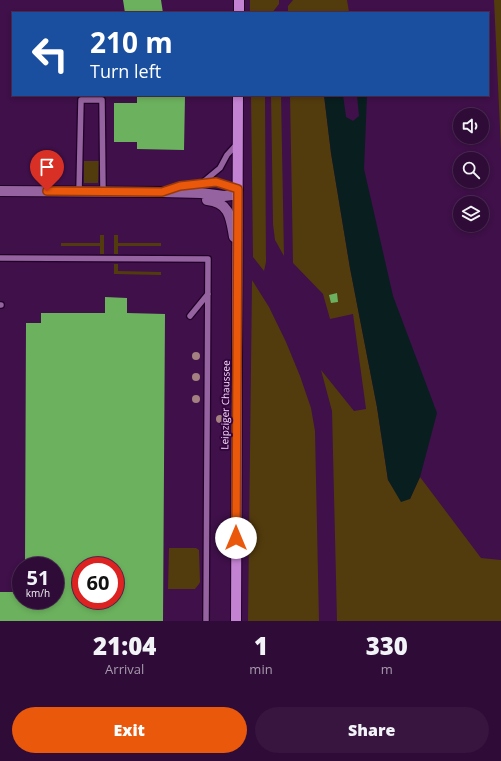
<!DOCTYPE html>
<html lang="en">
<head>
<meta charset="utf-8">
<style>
	:root { --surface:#2f0c37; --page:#37153f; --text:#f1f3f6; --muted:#a79bad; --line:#4a2c52; --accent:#ea580c }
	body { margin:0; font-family:"Open Sans",sans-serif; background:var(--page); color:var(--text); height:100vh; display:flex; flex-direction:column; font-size:15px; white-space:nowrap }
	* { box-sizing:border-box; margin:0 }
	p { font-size:13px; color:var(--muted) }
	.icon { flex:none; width:22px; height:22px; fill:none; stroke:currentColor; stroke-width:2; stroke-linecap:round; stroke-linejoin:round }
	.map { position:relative; height:621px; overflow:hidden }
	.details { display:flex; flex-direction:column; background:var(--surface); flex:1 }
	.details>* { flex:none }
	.banner { position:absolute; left:12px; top:12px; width:477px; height:84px; border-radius:0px; box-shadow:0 2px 6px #0003,0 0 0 1px var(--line); background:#1a4fa0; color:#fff; overflow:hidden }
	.tools { position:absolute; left:453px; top:108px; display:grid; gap:8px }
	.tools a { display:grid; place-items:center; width:36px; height:36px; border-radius:50%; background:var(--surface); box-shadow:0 2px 6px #0003,0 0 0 1px var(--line); font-size:20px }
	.speed { position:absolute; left:12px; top:557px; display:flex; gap:8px; font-size:20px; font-weight:700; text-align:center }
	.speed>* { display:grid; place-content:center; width:52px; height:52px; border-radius:50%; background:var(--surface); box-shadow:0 2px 6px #0003,0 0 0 1px var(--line); line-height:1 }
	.speed small { font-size:10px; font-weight:400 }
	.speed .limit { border:6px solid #d22; background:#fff; color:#111 }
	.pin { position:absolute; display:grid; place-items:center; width:34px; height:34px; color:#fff; margin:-41px -17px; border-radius:50% 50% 50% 0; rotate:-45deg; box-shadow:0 0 4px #0007 }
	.pin .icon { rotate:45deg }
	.me { position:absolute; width:44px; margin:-22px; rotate:0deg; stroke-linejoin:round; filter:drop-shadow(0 0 3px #0008) }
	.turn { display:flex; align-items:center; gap:14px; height:84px; padding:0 12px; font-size:18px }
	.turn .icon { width:52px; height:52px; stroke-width:2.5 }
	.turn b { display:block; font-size:28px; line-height:34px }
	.eta { display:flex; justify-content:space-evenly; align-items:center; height:68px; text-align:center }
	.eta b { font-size:24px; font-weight:800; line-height:28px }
	.primary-button { display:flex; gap:8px; margin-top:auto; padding:8px 12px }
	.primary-button a { flex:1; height:46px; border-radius:24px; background:var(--accent); color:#fff; font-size:16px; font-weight:800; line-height:46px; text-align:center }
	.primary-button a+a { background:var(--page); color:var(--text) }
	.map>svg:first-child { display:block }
</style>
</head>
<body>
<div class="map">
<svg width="501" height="621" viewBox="0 0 501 621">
	<rect width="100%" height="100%" fill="#3f1049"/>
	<!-- green -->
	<path fill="#523b0d" d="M250,0H279V4L272,13H250Z
		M293,0H347L349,12L288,13V6Z
		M494,0H501V153V150Z
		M251,95H265L266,262L264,271L253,257Z
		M271,95H281L284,256L275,240L273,224Z
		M290,95H324L331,153L350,268L377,407L388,480L410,499L420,477L481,558L501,560V621H337L332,411L321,370L354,411L366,409L353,314L330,319L323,294L293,263Z
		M84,161H99L98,183H84Z
		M100,235H104V254H100V246H61V243H100Z
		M114,235H118V243H161V246H118V254H114Z
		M114,264H118V271L161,272V275L114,274Z
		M252,280L269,307L286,342L300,376L311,408L315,431L319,621H248Z
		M169,548H196L199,550L200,582L199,584L195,589H168Z"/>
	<!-- water -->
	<path fill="#081e1f" d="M324,95H343L346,117L353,121L359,116L357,95H367L364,169L393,296L437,413L420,477L410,499L401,502L388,480L377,407L350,268L331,153Z"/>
	<!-- building -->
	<path fill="#6cb25e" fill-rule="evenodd" d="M123,0H161L163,13H125Z
		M137,96H185L184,150L137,149V142H114V103H137Z
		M337,293L338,302L331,303L329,295Z
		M105,297L127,298V313L165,314L163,621H0V592H21V600H55V566H25L26,323H41V313H105ZM81,566H115V600H81Z"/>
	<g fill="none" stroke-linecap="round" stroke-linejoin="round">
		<defs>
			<path id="lane" d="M202,183L216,182L238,189
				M170,189L180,186L202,183L220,168L227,155L237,144
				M79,191L81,100H102L103,191
				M0,258L208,259L206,621
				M0,305H1
				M190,316L208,294"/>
			<path id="street" d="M0,191L162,192L201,193L224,196L232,195L238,189
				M207,200C230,202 231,219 234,237"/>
			<path id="primary" d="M239,0V13
				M236,621L238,95"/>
		</defs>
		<!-- lane casing -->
		<use href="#lane" stroke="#210028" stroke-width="8"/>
		<!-- street casing -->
		<use href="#street" stroke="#210028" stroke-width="12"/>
		<!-- primary casing -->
		<use href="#primary" stroke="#210028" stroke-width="12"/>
		<!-- lane -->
		<use href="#lane" stroke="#95639f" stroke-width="5.5"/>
		<!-- street -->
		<use href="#street" stroke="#95639f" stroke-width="10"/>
		<!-- primary -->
		<use href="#primary" stroke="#c482d3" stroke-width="10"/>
	</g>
	<!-- trees -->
	<g fill="#a48080">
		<circle cx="196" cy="356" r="4"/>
		<circle cx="196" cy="377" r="4"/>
		<circle cx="196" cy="399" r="4"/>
		<circle cx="220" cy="419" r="4"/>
	</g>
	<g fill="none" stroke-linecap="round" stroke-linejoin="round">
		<defs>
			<path id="route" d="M47,191L162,192L180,186L216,182L238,189L236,538"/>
		</defs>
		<!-- route casing -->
		<use href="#route" stroke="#983908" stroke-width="10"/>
		<!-- route -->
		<use href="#route" stroke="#ea580c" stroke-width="7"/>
	</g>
	<g text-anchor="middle" stroke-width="4" stroke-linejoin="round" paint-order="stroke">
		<!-- street labels -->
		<g font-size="10" fill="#f7dcfd" stroke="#34043e">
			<text transform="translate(225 405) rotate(-89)" y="4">Leipziger Chaussee</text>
		</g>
	</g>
</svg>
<div class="tools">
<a><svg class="icon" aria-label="sound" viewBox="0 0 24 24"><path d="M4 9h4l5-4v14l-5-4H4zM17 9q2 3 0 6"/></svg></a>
<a><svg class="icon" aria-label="search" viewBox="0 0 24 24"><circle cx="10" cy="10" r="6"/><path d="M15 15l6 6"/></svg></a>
<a><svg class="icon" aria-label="layers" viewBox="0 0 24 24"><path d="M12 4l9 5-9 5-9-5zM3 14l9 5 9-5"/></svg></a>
</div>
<div class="speed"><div>51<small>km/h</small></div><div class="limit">60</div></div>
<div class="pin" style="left:47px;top:191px;background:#d93025"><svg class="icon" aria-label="arrive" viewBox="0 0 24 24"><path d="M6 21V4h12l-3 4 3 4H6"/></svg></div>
<svg class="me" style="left:236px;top:538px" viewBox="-20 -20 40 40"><circle r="19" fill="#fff"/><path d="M0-13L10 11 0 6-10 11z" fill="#ea580c"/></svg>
<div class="banner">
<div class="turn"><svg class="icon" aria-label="left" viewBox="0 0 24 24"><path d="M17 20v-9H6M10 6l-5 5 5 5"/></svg><div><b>210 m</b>Turn left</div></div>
</div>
</div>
<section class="details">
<div class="eta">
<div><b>21:04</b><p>Arrival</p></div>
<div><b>1</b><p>min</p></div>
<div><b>330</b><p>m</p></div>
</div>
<div class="primary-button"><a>Exit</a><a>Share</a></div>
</section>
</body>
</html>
